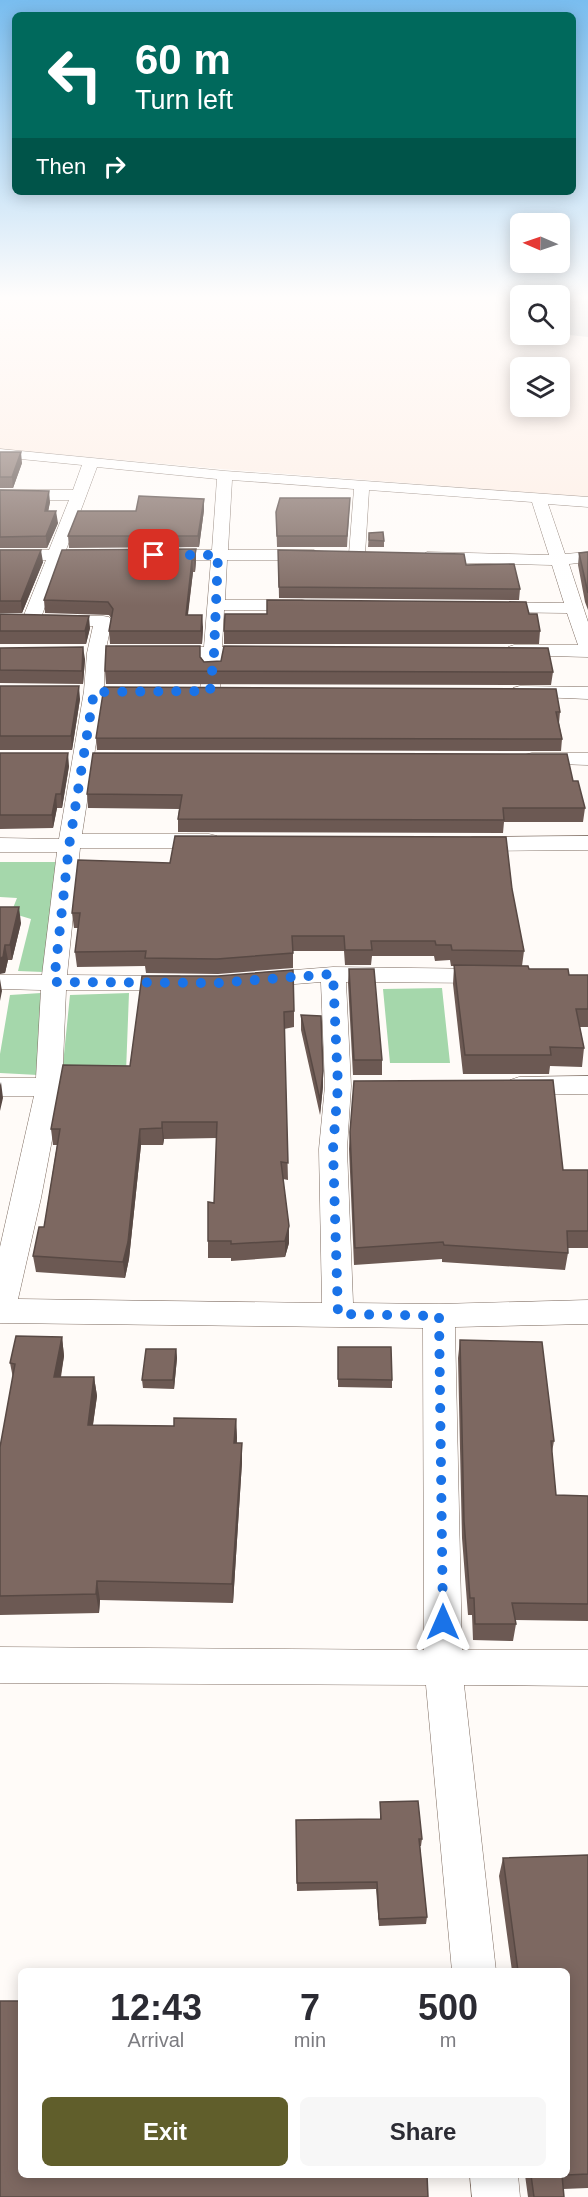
<!DOCTYPE html>
<html lang="en">
<head>
<meta charset="utf-8">
<style>
	:root { --surface:#fff; --page:#f7f7f7; --text:#2b2b33; --muted:#7c7c81; --accent:#605e2b }
	body { margin:0; font-family:Helvetica,sans-serif; background:var(--page); color:var(--text); height:100vh; display:flex; flex-direction:column; font-size:22px; white-space:nowrap }
	* { box-sizing:border-box; margin:0 }
	p { font-size:20px; color:var(--muted) }
	.icon { flex:none; width:33px; height:33px; fill:none; stroke:currentColor; stroke-width:2; stroke-linecap:round; stroke-linejoin:round }
	.map { position:relative; flex:1; overflow:hidden }
	.drawer { position:absolute; left:18px; top:1968px; width:552px; height:210px; display:flex; flex-direction:column; background:var(--surface); border-radius:9px; box-shadow:0 3px 15px #0003 }
	.drawer>* { flex:none }
	.banner { position:absolute; left:12px; top:12px; width:564px; height:183px; border-radius:9px; box-shadow:0 3px 15px #0003; background:#00695c; color:#fff; overflow:hidden }
	.needle { width:39px; rotate:272deg }
	.tools { position:absolute; left:510px; top:213px; display:grid; gap:12px }
	.tools a { display:grid; place-items:center; width:60px; height:60px; border-radius:9px; background:var(--surface); box-shadow:0 3px 15px #0003; font-size:30px }
	.pin { position:absolute; display:grid; place-items:center; width:51px; height:51px; color:#fff; margin:-26px; border-radius:12px; box-shadow:0 3px 9px #0006 }
	.me { position:absolute; width:66px; margin:-33px; rotate:0deg; stroke-linejoin:round; filter:drop-shadow(0 0 4px #0008) }
	.turn { display:flex; align-items:center; gap:21px; height:126px; padding:0 24px; font-size:27px }
	.turn .icon { width:78px; height:78px; stroke-width:2.5 }
	.turn b { display:block; font-size:42px; line-height:51px }
	.then { display:flex; align-items:center; height:57px; padding:0 24px; background:#0003; gap:12px; font-size:22px }
	.eta { display:flex; justify-content:space-evenly; align-items:center; height:102px; text-align:center }
	.eta b { font-size:36px; font-weight:800; line-height:42px }
	.primary-button { display:flex; gap:12px; margin-top:auto; padding:12px 24px }
	.primary-button a { flex:1; height:69px; border-radius:9px; background:var(--accent); color:#fff; font-size:24px; font-weight:800; line-height:69px; text-align:center }
	.primary-button a+a { background:var(--page); color:var(--text) }
	.map>svg:first-child { display:block }
</style>
</head>
<body>
<div class="map">
<svg width="588" height="2197" viewBox="0 0 588 2197">
	<rect width="100%" height="100%" fill="#fffbf8"/>
	<!-- built -->
	<path fill="#feede3" fill-rule="evenodd" d="M0,299H520V334H560V299H588V497L220,469L0,449ZM520,368H560V406H520Z"/>
	<!-- green -->
	<path fill="#a5d7ab" d="M0,862H67L43,972L18,971L31,919L11,913L17,898L0,897Z
		M442,988L450,1063H390L383,989Z
		M41,993L38,1075L0,1073V1054L10,995Z
		M129,993L126,1072L62,1074L70,995Z"/>
	<g fill="none" stroke-linecap="round" stroke-linejoin="round">
		<!-- runway -->
		<path fill="#c9c4c1" fill-rule="evenodd" d="M513,299H520V320L509,304Z
			M560,299H588V337L560,334Z"/>
		<defs>
			<path id="street" d="M0,449L225,471L588,497V507L548,504L565,554L588,552V562L569,564L588,622V657L508,655L505,651L508,647L514,645H578L567,613L490,612L484,611L481,607L484,603L490,602L564,603L552,565L427,562L419,557L427,552L549,555L532,502L369,490L365,554L357,559L349,554L354,489L232,480L228,550H314L322,555L314,560H227L225,600H302L308,601L311,605L308,609L302,610H224L222,647L266,649L269,653L266,657L221,659L220,691L217,695H203L200,691L203,659L157,657L154,653L157,649L163,647H204L211,560H160L152,555L160,550H212L217,479L97,467L66,550H98L106,555L98,560H62L42,615L103,616L109,617L112,621L105,653L104,691L82,834H209L217,836L220,841L217,846L209,848H80L67,975L179,976L188,978L191,983L188,988L179,990H66L62,1087L41,1198L18,1299L322,1303L319,1149L325,1086L321,982L256,987L247,985L244,980L247,975L256,973L333,967L490,969L499,971L502,976L499,981L490,983L346,982L351,1086L347,1149L353,1303L439,1304L588,1300V1324L455,1327L462,1650H588V1686L464,1685L496,1971H452L426,1685L0,1683V1647L424,1650L423,1328L0,1323V1247L34,1096H0V1078H36L41,990L0,989V975H42L57,852H0V838L59,839L84,691L87,653L93,626L0,625V615H24L46,560H0V550H49L69,500H0V490H73L82,465L0,457Z
				M520,686L588,687V699L513,696L510,692L513,688Z
				M532,753H588V765L525,763L522,759L525,755Z
				M588,836V850L472,851L464,849L461,844L464,839L472,837Z
				M588,1076V1094L519,1095L510,1092L506,1086L510,1080L519,1077Z
				M470,2175H518L520,2197H472Z"/>
		</defs>
		<!-- street casing -->
		<use href="#street" stroke="#7e6c61" stroke-width="1"/>
		<!-- street -->
		<use href="#street" fill="#fff" fill-rule="evenodd"/>
	</g>
	<!-- wall -->
	<path fill="#6c5953" d="M0,452L22,463L13,488H0Z
		M0,490L50,502L48,511L58,523L47,548H0Z
		M350,498L347,547H277L276,512Z
		M204,499V510L199,547L69,548L68,536L136,511Z
		M369,533L384,541V547H368Z
		M196,549V561L195,572H193L188,615L203,627L202,644H110L109,631L111,618L109,615L45,613L44,600Z
		M0,550L43,562L22,613H0Z
		M278,550L466,565L520,589L519,600L279,598Z
		M588,552V610L585,602L578,565L579,553Z
		M0,614L90,628L86,644H0Z
		M529,614L540,631L539,644H224V631Z
		M0,648L85,659L83,684L0,683Z
		M201,657L204,662L553,672L551,685L106,684L105,671Z
		M0,686L80,699L72,750H0Z
		M560,712L559,723L562,739L561,751L97,750L96,738Z
		M0,753L69,766L62,808H57L53,828L0,829Z
		M573,781L585,808L583,822H504L503,833L178,832V819L179,809L88,808L87,794Z
		M512,889L524,951L522,966L529,969L569,975H588V1027H580L584,1048L582,1067L550,1066L549,1074H463L453,984L454,966H451L450,960L435,961L434,956H372L371,965H345L344,951H293V968L218,974L146,973L145,966L77,967L75,952L78,928H74L72,913Z
		M0,907L21,923L12,960H8L5,973Z
		M349,969L382,1060V1075H353L348,983Z
		M142,976L294,1011V1027L284,1029L288,1180L283,1179L289,1243L285,1257L231,1261V1258H208V1241L214,1203L217,1138L164,1139L163,1145H141L129,1259L125,1278L36,1272L33,1256L44,1227L57,1145H53L51,1129L130,1066Z
		M301,1015L323,1086L320,1115L301,1030Z
		M350,1132L563,1170H588V1248H568V1253L565,1270L442,1262V1259L354,1265L349,1149Z
		M62,1337L64,1356L61,1377H94L97,1396L93,1425L174,1426L236,1419L237,1443H242V1462L233,1603L100,1600L99,1613L0,1615V1447L13,1378L10,1363Z
		M460,1340L554,1441L552,1452L556,1495L588,1496V1621L515,1620L516,1624L513,1641L473,1640L472,1615H468L462,1538L458,1358Z
		M338,1347L392,1380V1388L338,1387Z
		M176,1349L177,1358L174,1389L143,1388L142,1380Z
		M380,1802L422,1839L421,1846H420L427,1917L426,1924L379,1926L376,1889L297,1891L296,1820L380,1819Z
		M588,1855V2188L563,2189L564,2197H528L525,2175H567V1971H512L499,1876L503,1858Z"/>
	<!-- shaded-wall -->
	<path fill="#584944" d="M21,452L22,463L13,488L12,477Z
		M49,491L50,502L46,523L45,511Z
		M204,499V510L199,547L198,536Z
		M56,511L58,523L47,548L46,536Z
		M196,549V561L195,572L194,560Z
		M41,550L43,562L22,613L21,601Z
		M192,560L193,572L186,627V615Z
		M202,615L203,627L202,644L201,631Z
		M89,616L90,628L86,644L85,631Z
		M83,647L85,659L83,684L82,671Z
		M79,686L80,699L72,750L71,736Z
		M68,753L69,766L62,808L61,794Z
		M56,794L57,808L53,828L52,815Z
		M19,907L21,923L12,960L10,945Z
		M5,945L8,960L5,973L0,974V958Z
		M0,979L2,991L0,1001Z
		M323,1071V1086L320,1115V1100Z
		M1,1082L3,1098L0,1111V1085Z
		M162,1122L164,1139L163,1145L162,1128Z
		M140,1129L141,1145L129,1259L125,1278L123,1262Z
		M289,1226V1243L285,1257V1241Z
		M62,1337L64,1356L57,1396L54,1377Z
		M176,1349L177,1358L174,1389L173,1380Z
		M94,1377L97,1396L90,1444L88,1425Z
		M236,1419L237,1438L235,1462L234,1443Z
		M242,1443V1462L233,1603L232,1584Z
		M97,1581L100,1600L99,1613L96,1594Z"/>
	<!-- building -->
	<path fill="#7d6861" stroke="#584944" stroke-width="1.5" d="M0,452H21L12,477H0Z
		M0,490L49,491L45,511H56L46,536L0,537Z
		M139,496L204,499L198,536H68L78,511H136Z
		M280,498H350L347,536H277L276,512Z
		M383,532L384,541L369,540V533Z
		M196,549L194,560H192L186,615H202L201,631H109L113,609L108,602L44,600L62,550Z
		M0,550H41L21,601H0Z
		M278,550L464,554L466,565L514,564L520,589L279,587Z
		M588,552V593L579,553Z
		M267,600L526,602L529,614H537L540,631H224L225,614H267Z
		M0,614L89,616L85,631H0Z
		M106,646H200V657L204,662L221,661L224,646L548,648L553,672L105,671Z
		M83,647L82,671L0,670V648Z
		M0,686H79L71,736H0Z
		M104,687L556,689L560,712H556L562,739L96,738Z
		M0,753H68L61,794H56L52,815H0Z
		M93,753L567,754L573,781H578L585,808H503L504,820L178,819L182,795L87,794Z
		M175,836L506,837L512,889L524,951L452,950L451,945H436L435,941H371L372,950H345L344,936H292L293,953L217,959L145,958L146,951L75,952L80,913H72L78,860L170,863Z
		M0,907H19L10,945H5L3,957L0,958Z
		M454,965L528,966L529,969H568L569,975H588V1009H576L584,1048L550,1047L551,1055H465Z
		M349,969H374L382,1060H354Z
		M293,970L294,1011L284,1012L288,1163L281,1162L289,1226L285,1241L231,1244V1241H208V1202L214,1203L217,1122H162V1128L140,1129L128,1242L123,1262L33,1256L39,1227H44L60,1129H51L63,1065L130,1066L142,976H218Z
		M301,1015L321,1016L323,1071L320,1100Z
		M553,1080L563,1170H588V1231H567L568,1253L444,1245L443,1242L355,1248L350,1132L354,1081Z
		M16,1336L62,1337L54,1377H94L88,1425L174,1426V1418L236,1419L234,1443H242L232,1584L97,1581L96,1594L0,1596V1447L15,1364L10,1363Z
		M460,1340L542,1342L554,1441H551L556,1495L588,1496V1604L512,1603L516,1624H475L474,1598H470L464,1521Z
		M338,1347H391L392,1380L338,1379Z
		M146,1349H176L173,1380H142Z
		M418,1801L422,1839H419L427,1917L379,1919L377,1882L297,1883L296,1820L381,1819L380,1802Z
		M588,1855V2174L567,2175V1971H518L503,1858Z
		M0,2001H21V2175H427L428,2197H0Z
		M531,2175H564H562L564,2197H534Z"/>
	<!-- sky -->
	<linearGradient id="sky" x2="0" y2="1"><stop stop-color="#79bdef"/><stop offset="0.49" stop-color="#fffdfc"/><stop offset="1" stop-color="#fffdfc" stop-opacity="0"/></linearGradient>
	<rect width="588" height="606" fill="url(#sky)"/>
	<g fill="none" stroke-linecap="round" stroke-linejoin="round">
		<!-- route -->
		<path stroke="#1a73e8" stroke-width="10" stroke-dasharray="0 18" d="M154,555H218L214,653L210,691L94,692L69,846L54,982L218,983L333,974L338,1086L333,1149L338,1314L439,1316L443,1622"/>
	</g>
</svg>
<div class="tools">
<a><svg class="needle" viewBox="-14 -14 28 28"><path d="M0-13l5 13h-10z" fill="#e53935"/><path d="M0 13l5-13h-10z" fill="#7c7c81"/></svg></a>
<a><svg class="icon" aria-label="search" viewBox="0 0 24 24"><circle cx="10" cy="10" r="6"/><path d="M15 15l6 6"/></svg></a>
<a><svg class="icon" aria-label="layers" viewBox="0 0 24 24"><path d="M12 4l9 5-9 5-9-5zM3 14l9 5 9-5"/></svg></a>
</div>
<div class="pin" style="left:154px;top:555px;background:#d93025"><svg class="icon" aria-label="arrive" viewBox="0 0 24 24"><path d="M6 21V4h12l-3 4 3 4H6"/></svg></div>
<svg class="me" style="left:443px;top:1622px" viewBox="-20 -20 40 40"><path d="M0-17L14 15 0 8-14 15z" fill="#1a73e8" stroke="#fff" stroke-width="4"/></svg>
<div class="banner">
<div class="turn"><svg class="icon" aria-label="left" viewBox="0 0 24 24"><path d="M17 20v-9H6M10 6l-5 5 5 5"/></svg><div><b>60 m</b>Turn left</div></div>
<div class="then">Then<svg class="icon" aria-label="right" viewBox="0 0 24 24"><path d="M7 20v-9h11M14 6l5 5-5 5"/></svg></div>
</div>
<section class="drawer">
<div class="eta">
<div><b>12:43</b><p>Arrival</p></div>
<div><b>7</b><p>min</p></div>
<div><b>500</b><p>m</p></div>
</div>
<div class="primary-button"><a>Exit</a><a>Share</a></div>
</section>
</div>
</body>
</html>
